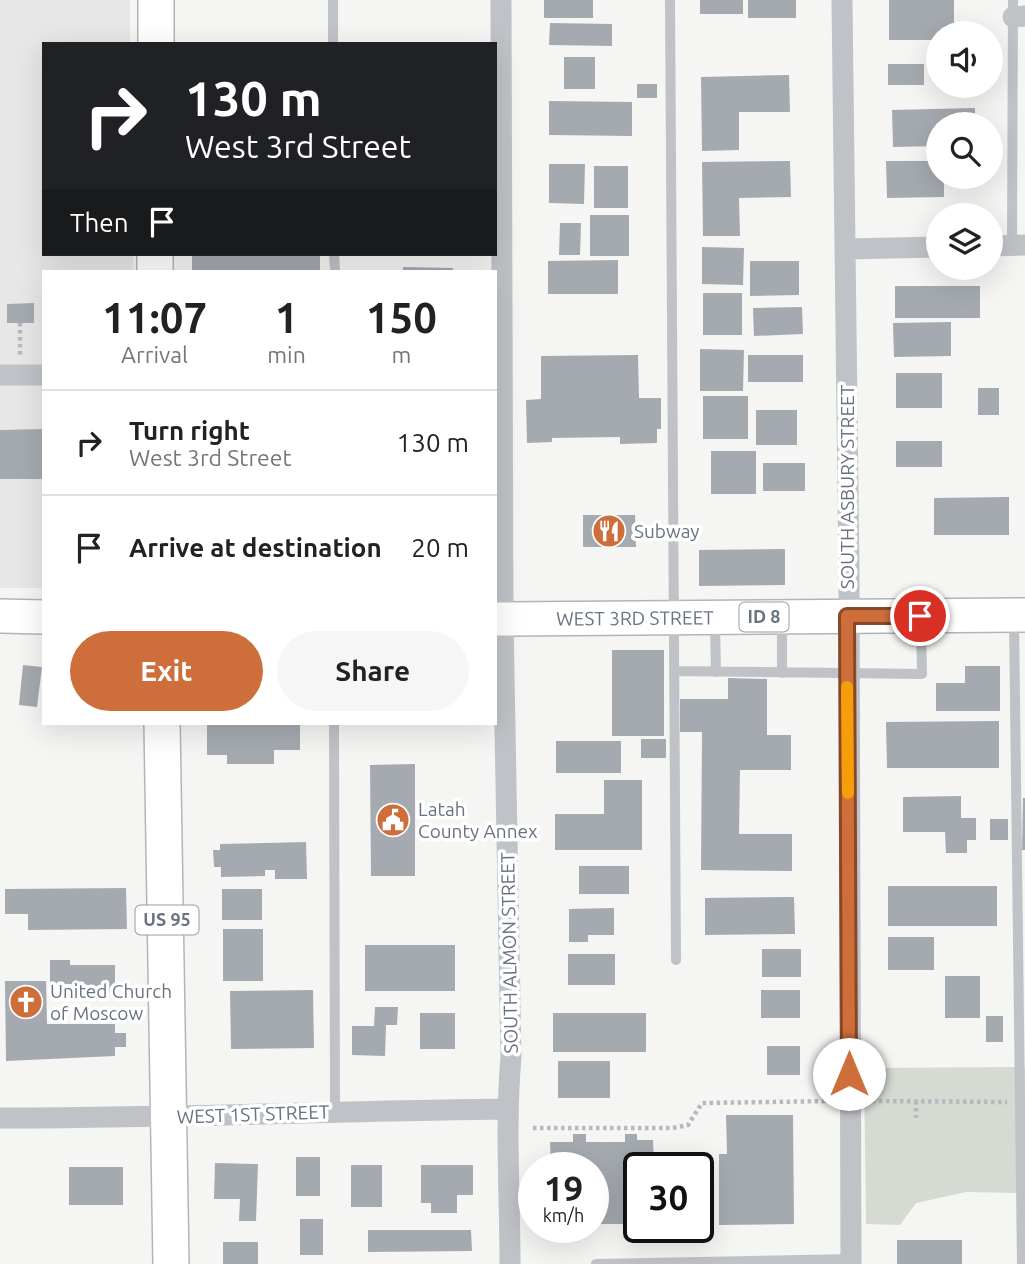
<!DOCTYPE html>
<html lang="en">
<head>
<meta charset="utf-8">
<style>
	:root { --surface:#fff; --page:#f6f6f6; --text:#222; --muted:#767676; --line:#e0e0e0; --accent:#ce6e3a }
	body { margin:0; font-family:Ubuntu,sans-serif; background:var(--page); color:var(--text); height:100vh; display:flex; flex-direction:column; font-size:26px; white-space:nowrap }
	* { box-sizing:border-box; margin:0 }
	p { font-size:23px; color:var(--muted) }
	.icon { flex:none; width:38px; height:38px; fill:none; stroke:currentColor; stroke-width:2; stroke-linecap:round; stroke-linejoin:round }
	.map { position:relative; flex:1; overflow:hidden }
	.side { position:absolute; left:42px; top:270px; width:455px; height:455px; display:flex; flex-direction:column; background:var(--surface); border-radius:0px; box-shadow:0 7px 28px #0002 }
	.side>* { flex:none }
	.banner { position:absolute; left:42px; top:42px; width:455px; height:214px; border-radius:0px; box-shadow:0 7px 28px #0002; background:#202124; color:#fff; overflow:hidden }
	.controls { position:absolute; left:926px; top:21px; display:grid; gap:14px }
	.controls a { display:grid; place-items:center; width:77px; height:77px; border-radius:50%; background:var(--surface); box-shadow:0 7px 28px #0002; font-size:35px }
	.speed { position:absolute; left:518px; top:1152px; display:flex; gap:14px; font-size:35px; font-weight:700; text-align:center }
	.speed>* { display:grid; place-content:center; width:91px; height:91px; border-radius:50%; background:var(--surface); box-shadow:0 7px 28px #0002; line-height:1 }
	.speed small { font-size:18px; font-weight:400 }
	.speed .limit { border:4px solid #111; border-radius:10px; background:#fff; color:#111 }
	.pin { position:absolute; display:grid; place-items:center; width:60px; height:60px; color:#fff; margin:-30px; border:4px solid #fff; border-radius:50%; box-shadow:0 2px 7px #0007 }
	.me { position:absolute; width:77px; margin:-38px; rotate:0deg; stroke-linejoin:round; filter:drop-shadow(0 0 5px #0008) }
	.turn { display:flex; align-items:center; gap:24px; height:147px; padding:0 28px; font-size:32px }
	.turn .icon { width:91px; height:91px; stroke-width:2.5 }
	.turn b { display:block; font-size:49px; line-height:60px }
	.then { display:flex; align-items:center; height:66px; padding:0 28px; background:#0003; gap:14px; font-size:26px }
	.eta { display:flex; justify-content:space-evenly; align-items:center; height:119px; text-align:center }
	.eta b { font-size:42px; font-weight:700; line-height:49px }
	.primary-button { display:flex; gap:14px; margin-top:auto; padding:14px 28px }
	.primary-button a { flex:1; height:80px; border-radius:42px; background:var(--accent); color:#fff; font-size:28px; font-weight:700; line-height:80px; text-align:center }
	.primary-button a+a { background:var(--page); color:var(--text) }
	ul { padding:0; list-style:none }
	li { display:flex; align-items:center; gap:21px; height:105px; padding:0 28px; border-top:2px solid var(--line) }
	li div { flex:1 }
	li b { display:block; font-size:26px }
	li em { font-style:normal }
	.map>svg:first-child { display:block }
</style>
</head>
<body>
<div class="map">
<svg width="1025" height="1264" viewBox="0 0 1025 1264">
	<rect width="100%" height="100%" fill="#f5f6f3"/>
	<!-- built -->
	<path fill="#e6e7e6" d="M0,0H130V44H44V254H133V271H44V588H0Z"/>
	<!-- green -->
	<path fill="#d5dad3" d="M1025,1067V1141L1020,1193L966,1192L916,1203L900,1225L866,1224L864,1068Z"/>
	<!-- building -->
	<path fill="#a4aab0" d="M544,0H593V18H544Z
		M700,0H743V14H700Z
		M748,0H796V18H748Z
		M889,0H954V33H938V40H889Z
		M550,23L612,24V46L549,45Z
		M564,57H595V89H564Z
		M888,64H924V85H888Z
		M789,75L790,112H739V150L702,151L701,77Z
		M637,84H657V98H637Z
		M549,101L632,102V136L549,135Z
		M975,108V124H938V146L893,147L892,110Z
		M790,161L791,197L739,198L740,236H703L702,162Z
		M886,161H938V177H944V197L887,198Z
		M549,164H585L584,204L549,203Z
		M594,166H628V208H594Z
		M590,215H629V256H590Z
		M560,223H581L580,255H559Z
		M702,247L744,248L743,285L702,284Z
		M192,254H320V271H192Z
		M618,260V294H548V261Z
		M750,261H799V295L750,296Z
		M403,267L453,268V271H403Z
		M895,286H980V318H895Z
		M703,293H742V335H703Z
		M34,303V323H7V304Z
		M802,307L803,334L754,336L753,308Z
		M951,322V356L894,357L893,323Z
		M700,349L744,350L743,391H700Z
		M638,355L639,398H661V429H657V443L620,444V437L552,438V442L527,443L526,400L541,399V356Z
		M748,355H803V382H748Z
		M896,373H942V408H896Z
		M978,388H999V415H978Z
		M703,396H748V439H703Z
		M756,410H797V445H756Z
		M44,429V479H0V430Z
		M896,441H942V467H896Z
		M711,451H756V494H711Z
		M763,463H805V491H763Z
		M1009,497V535H934V498Z
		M583,515H635L636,547H583Z
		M785,549V585L699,586V550Z
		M612,650H664V736H612Z
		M23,665L42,667L37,707L19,705Z
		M965,666H1000V711H936V683H965Z
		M728,678L767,679V735H791V770H740L739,834H792V871L701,870L702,732H680V699H728Z
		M999,721V768H887L886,722Z
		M207,723L300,724V750H274V764H227V755H207Z
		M641,739H666V758H641Z
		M556,741H621V773H556Z
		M415,764V876H371L370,765Z
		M604,780H642V850H555V814H604Z
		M961,796V818H976V840H967V853H946L945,832H903V797Z
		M1023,798H1025V850H1022Z
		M990,819H1008V840H990Z
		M306,842L307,879H275V870H265V876L221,877V867H214L213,850H220V844Z
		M579,866H629V894H579Z
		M888,886H997V926H888Z
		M126,888L127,929L28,930V914H5V889Z
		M222,889H262V920H222Z
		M794,897L795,934L705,935V898Z
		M614,908V935H588V942H569V909Z
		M223,929H263V981H223Z
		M888,937H934V970H888Z
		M365,945H455V991H365Z
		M762,949H801V977H762Z
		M568,954H615V985H568Z
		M50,960H70V965H115V993H98V999H76V984H50Z
		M945,976H980V1018H945Z
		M5,981H46L47,1024H115V1033H126V1047H115V1056L6,1061Z
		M313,990L314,1048L231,1049L230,991Z
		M761,990H800V1018H761Z
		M375,1007H398L397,1025H386L385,1056L352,1055V1026H374Z
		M420,1013H455V1049H420Z
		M553,1013H646V1052H553Z
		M986,1016H1003V1042H986Z
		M767,1046H800V1075H767Z
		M558,1061H610V1098H558Z
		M726,1115H793L794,1224L719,1225V1154H727Z
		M573,1134H586V1142H625V1134H637V1140H653L654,1167H639V1218H628V1224H593V1167H551L550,1142H573Z
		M296,1157H320V1196H296Z
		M215,1163L258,1164L256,1221H239L240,1199H214Z
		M351,1165H382V1207H351Z
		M421,1165H473V1195H457V1213H431V1203H421Z
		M69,1167H123V1205H69Z
		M300,1219H323V1255H300Z
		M368,1230H471L472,1251L368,1252Z
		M897,1240H962V1264H897Z
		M223,1242H258V1264H223Z"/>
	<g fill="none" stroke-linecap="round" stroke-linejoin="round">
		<defs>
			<g id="primary">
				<path d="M0,616L44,617"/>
				<path id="s1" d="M495,619L1025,615"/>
			</g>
			<path id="trunk" d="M156,44V0
				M155,271V254
				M162,723L171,1264"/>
		</defs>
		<!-- primary casing -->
		<use href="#primary" stroke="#b1b4b8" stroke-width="36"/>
		<!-- trunk casing -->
		<use href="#trunk" stroke="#b2b5b8" stroke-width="38"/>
		<!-- path -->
		<path stroke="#b7b9bc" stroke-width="4.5" stroke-dasharray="3.5 3.5" stroke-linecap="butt" d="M20,323V356
			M872,1101L1007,1102
			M916,1101V1118
			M533,1128H673L688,1125L702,1103L832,1101"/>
		<!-- service -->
		<path stroke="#bfc2c6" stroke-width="10" d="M333,0V44
			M670,0L676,960
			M1012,246L1013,0
			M334,254L335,271
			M1014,619L1022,1264
			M782,620V673
			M715,622L716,672
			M675,671L922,674L921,619
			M334,723L335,1111
			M596,1264L851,1259"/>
		<!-- minor -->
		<path stroke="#bfc2c6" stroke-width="21" d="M501,0L503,619L511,1057C505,1126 510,1195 510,1264
			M842,0L849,575L851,1264
			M1013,17L1025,16
			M990,246L1025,245
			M846,249L938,247
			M0,375H44
			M0,1118C169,1118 338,1111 507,1109"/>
		<!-- primary -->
		<use href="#primary" stroke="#fff" stroke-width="33"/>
		<!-- trunk -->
		<use href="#trunk" stroke="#fff" stroke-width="35"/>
	</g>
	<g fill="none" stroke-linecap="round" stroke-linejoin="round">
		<defs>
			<path id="route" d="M849,1074L847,616H920"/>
		</defs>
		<!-- route casing -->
		<use href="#route" stroke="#864826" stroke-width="18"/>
		<!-- route -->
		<use href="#route" stroke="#ce6e3a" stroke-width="12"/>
		<!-- slow -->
		<path stroke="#f59e0b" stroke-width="12" d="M847,687L848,793"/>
	</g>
	<!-- icons -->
	<defs>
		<symbol id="restaurant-disc" viewBox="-11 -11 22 22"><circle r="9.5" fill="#ce6e3a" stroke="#fff"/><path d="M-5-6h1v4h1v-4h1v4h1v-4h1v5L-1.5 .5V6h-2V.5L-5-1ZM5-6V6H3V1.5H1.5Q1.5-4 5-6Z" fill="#fff"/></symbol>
		<symbol id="civic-disc" viewBox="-11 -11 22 22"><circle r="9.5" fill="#ce6e3a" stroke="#fff"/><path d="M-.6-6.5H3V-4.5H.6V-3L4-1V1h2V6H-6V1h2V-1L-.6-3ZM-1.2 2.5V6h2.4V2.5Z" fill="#fff"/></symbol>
		<symbol id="church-disc" viewBox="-11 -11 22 22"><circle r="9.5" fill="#ce6e3a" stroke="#fff"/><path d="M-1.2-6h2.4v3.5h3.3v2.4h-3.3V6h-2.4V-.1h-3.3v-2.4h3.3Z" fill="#fff"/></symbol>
	</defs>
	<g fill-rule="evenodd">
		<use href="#restaurant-disc" x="590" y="512" width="38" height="38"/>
		<use href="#civic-disc" x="374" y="801" width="38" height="38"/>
		<use href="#church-disc" x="7" y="983" width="38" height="38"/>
	</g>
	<g text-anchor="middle" stroke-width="7" stroke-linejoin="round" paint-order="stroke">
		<!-- shield labels -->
		<g fill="#fff" stroke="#959da6" stroke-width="2">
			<rect x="739.5" y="602.5" width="49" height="29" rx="5"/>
			<rect x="135.5" y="905.5" width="63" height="29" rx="5"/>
		</g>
		<g font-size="18" font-weight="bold" fill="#687380">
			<text x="764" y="623">ID 8</text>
			<text x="167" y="926">US 95</text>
		</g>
		<!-- street labels -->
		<g font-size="19" fill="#687380" stroke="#fff">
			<text transform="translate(847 487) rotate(-90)" y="7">SOUTH ASBURY STREET</text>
			<text dy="7" stroke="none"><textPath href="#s1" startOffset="140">WEST 3RD STREET</textPath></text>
			<text transform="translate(509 953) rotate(-91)" y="7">SOUTH ALMON STREET</text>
			<text transform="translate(253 1114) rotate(-2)" y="7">WEST 1ST STREET</text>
		</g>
		<!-- poi labels -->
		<g font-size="19" fill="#687380" stroke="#fff" text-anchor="start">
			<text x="634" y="538">Subway</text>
			<text x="418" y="816">Latah<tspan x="418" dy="22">County Annex</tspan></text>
			<text x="50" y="998">United Church<tspan x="50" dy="22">of Moscow</tspan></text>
		</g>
	</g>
</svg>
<div class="controls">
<a><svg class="icon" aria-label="sound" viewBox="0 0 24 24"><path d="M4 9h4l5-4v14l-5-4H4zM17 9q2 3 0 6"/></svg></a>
<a><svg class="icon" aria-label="search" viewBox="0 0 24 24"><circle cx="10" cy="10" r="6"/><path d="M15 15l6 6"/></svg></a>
<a><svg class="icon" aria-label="layers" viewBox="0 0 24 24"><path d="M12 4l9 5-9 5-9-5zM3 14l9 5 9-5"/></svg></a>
</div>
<div class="speed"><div>19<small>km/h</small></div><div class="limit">30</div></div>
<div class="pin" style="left:920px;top:616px;background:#d93025"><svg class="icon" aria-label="arrive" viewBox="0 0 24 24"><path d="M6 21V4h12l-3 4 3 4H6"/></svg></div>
<svg class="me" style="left:849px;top:1074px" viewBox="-20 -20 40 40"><circle r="19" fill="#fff"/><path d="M0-13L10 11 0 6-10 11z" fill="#ce6e3a"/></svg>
<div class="banner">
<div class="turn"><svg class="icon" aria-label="right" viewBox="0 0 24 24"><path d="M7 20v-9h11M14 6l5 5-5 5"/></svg><div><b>130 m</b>West 3rd Street</div></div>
<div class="then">Then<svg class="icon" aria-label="arrive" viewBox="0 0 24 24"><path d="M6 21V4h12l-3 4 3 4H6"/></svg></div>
</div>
<section class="side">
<div class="eta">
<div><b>11:07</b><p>Arrival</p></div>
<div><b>1</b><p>min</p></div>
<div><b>150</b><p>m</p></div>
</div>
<ul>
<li><svg class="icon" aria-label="right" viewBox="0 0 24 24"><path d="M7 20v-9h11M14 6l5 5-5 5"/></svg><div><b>Turn right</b><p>West 3rd Street</p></div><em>130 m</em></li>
<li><svg class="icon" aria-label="arrive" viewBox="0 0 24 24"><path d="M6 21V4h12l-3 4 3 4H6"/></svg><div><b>Arrive at destination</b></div><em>20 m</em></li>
</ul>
<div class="primary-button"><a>Exit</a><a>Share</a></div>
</section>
</div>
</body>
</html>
